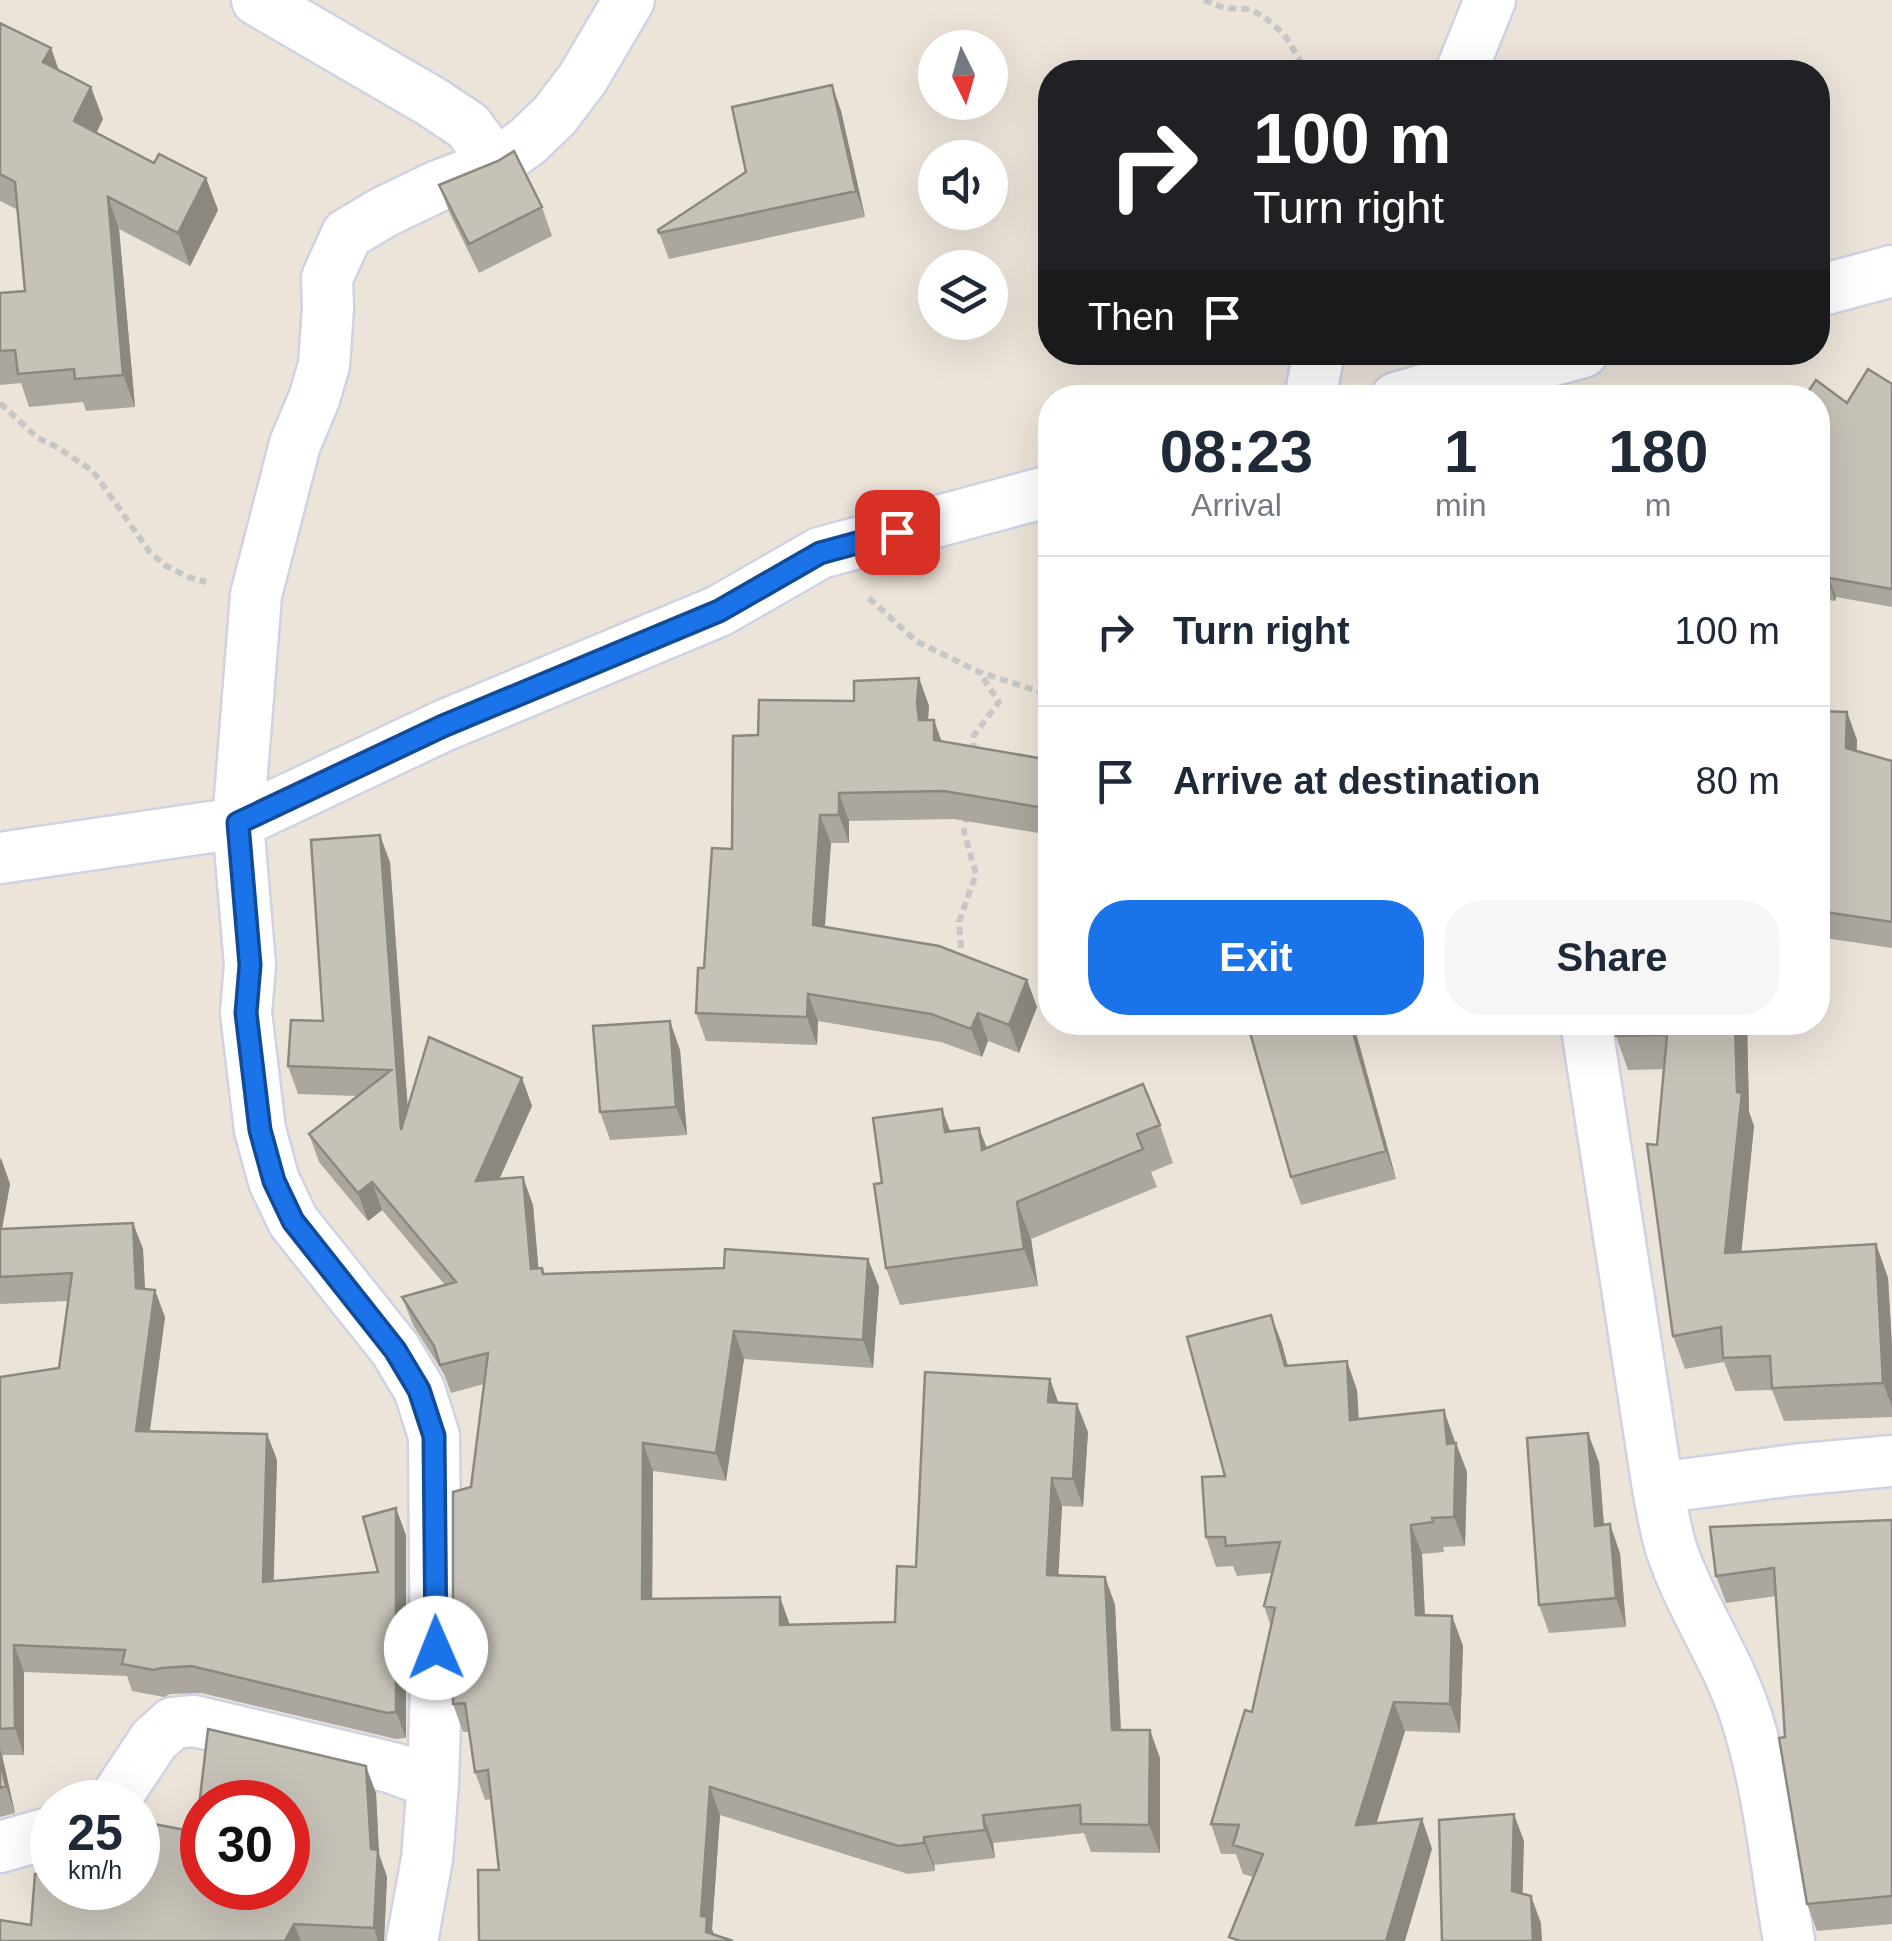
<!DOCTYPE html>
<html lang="en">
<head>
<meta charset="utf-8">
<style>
	:root { --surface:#fff; --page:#f6f6f7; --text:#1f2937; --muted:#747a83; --line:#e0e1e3; --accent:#1a73e8 }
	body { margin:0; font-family:Arial,sans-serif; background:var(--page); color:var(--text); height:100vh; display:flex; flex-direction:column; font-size:38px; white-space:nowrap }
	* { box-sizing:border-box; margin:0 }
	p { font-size:32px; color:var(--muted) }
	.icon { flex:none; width:55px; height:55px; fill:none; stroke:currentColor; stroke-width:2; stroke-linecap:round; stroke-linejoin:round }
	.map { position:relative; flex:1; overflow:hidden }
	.details { position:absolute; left:1038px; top:385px; width:792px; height:650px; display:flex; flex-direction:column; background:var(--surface); border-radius:40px; box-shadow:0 10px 40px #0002 }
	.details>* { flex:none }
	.top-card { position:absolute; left:1038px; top:60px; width:792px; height:305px; border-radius:40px; box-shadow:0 10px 40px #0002; background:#202124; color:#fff; overflow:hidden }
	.needle { width:65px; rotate:175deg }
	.fabs { position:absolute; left:918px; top:30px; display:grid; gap:20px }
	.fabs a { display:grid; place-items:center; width:90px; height:90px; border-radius:50%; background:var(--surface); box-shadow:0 10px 40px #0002; font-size:50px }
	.speed { position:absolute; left:30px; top:1780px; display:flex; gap:20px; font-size:50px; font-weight:700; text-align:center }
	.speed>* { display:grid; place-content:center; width:130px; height:130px; border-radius:50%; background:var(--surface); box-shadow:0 10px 40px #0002; line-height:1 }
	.speed small { font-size:25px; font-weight:400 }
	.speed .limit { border:15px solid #d22; background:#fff; color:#111 }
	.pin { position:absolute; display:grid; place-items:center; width:85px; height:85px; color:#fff; margin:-42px; border-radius:20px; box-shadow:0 5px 15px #0006 }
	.me { position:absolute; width:110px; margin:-55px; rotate:359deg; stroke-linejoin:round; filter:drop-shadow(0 0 8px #0008) }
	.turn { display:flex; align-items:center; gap:35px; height:210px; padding:0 50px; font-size:45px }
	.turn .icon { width:130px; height:130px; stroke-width:2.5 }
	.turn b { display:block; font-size:70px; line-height:85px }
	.then { display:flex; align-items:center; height:95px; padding:0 50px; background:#0003; gap:20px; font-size:38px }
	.eta { display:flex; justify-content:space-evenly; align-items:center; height:170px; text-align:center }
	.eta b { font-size:60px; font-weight:600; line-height:70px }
	.action { display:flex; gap:20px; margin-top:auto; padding:20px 50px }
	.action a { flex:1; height:115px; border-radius:40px; background:var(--accent); color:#fff; font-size:40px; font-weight:600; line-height:115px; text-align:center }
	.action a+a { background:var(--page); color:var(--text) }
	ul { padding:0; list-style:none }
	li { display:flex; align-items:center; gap:30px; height:150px; padding:0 50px; border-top:2px solid var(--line) }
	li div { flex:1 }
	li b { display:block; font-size:38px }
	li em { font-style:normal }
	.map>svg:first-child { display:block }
</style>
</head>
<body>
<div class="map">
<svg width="1892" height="1941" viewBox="0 0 1892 1941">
	<rect width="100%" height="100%" fill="#ece4d9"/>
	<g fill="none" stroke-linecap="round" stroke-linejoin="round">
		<defs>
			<path id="minor" d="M257,0L432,102L468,126L490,156L498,163
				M1461,72L1490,0
				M1818,291L1892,271
				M1310,398L1319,352
				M1396,398L1434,387L1465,384L1583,352
				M0,858L238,823L443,726L719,611L820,553L1050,491
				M1586,1022L1658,1488C1662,1508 1665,1529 1671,1548C1690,1606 1727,1657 1746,1716C1769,1788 1776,1866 1789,1941
				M1658,1488L1794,1470L1892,1461
				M113,1802L154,1740L173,1723L194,1721L393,1768L433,1783
				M0,1847L52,1832
				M412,1941L427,1859L433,1783L436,1686L434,1436L419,1389L395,1349L293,1221L274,1181L260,1130L246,1013L250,965L238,823L256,595L295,444L314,399L324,365L328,308L327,278L347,234L384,212L438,186L498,163L528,141L555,115L583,78L629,0"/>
		</defs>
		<!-- minor casing -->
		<use href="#minor" stroke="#ced2e3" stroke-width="55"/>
		<!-- path -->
		<path stroke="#c7c7c7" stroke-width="6" stroke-dasharray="8 5" stroke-linecap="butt" d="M1204,0L1224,8L1250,9L1264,17L1284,34L1307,72
			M0,403L38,438L55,446L93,471L149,551L166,566L188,577L206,582
			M869,598L916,641L979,672L1050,695
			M973,751L974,735L999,702L979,672
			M961,948L959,922L976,874L964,832L967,813"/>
		<!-- minor -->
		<use href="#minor" stroke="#fff" stroke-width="50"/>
	</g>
	<!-- wall -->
	<path fill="#aba79e" d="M0,23L51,48L59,70L103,119L96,133L154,163L206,178L218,210L190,266L119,229L135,407L86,411L83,402L29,407L21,383L0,385V293L25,291L18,210L0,201Z
		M832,85L841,111L865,217L669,259L658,230L746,172Z
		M498,161L542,207L552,236L479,273L450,214L439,185Z
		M1888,383L1892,384V607L1836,597L1835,601L1818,599V398L1847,403Z
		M919,678L929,706L928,720H934L941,741L1050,760V835L954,819L849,821V843H831L824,927L1027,980L1037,1007L1019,1053L988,1041L982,1057L941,1042L818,1021L817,1045L706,1041L696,1013L704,968L758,735Z
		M1818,711L1847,712L1857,740L1856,751L1892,761V948L1818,937Z
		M390,862L408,1108L522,1078L532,1106L499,1179L533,1205L538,1268L544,1274L724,1268L868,1259L879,1287L873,1368L744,1359L726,1481L653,1471L652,1599L790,1625L895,1622L916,1567L1059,1403L1088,1432L1083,1507L1062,1506L1058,1576L1105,1577L1115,1605L1121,1730L1160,1758V1853L1091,1852L1084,1833L993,1843L995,1858L934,1865L935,1871L908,1874L720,1815L712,1929L714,1935L499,1870L491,1799L485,1800L475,1772L469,1732H463L453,1704L471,1487L484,1384L451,1393L444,1374L413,1325L402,1297L445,1285L382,1210L368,1221L319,1162L309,1134L357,1096L298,1094L288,1066L323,1021Z
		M1244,1022H1353L1396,1179L1301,1205L1291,1177L1254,1046Z
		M1747,1022L1749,1112L1754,1126L1741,1252L1876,1244L1888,1278L1892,1347V1417L1784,1421L1772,1390L1735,1391L1724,1362L1685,1369L1673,1336L1657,1145L1664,1069L1628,1070L1616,1036Z
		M680,1050L687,1135L610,1140L600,1112Z
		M1160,1125L1173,1163L1151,1172L1157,1187L1031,1239L1038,1286L900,1305L886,1268L882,1183L950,1131L979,1128L987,1148Z
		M0,1157L10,1184L2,1229L133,1223L143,1249L145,1289L165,1317L150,1431L267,1434L277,1460L273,1581L378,1572L406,1535V1738L396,1739L201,1693L170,1694L164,1697L132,1691L127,1676L24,1672V1755H2L15,1813L0,1817V1377L59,1368L68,1301L0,1304Z
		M1271,1315L1288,1366L1357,1390L1359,1419L1454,1439L1467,1472L1465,1546L1443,1547L1444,1552L1422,1554L1425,1616H1452L1463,1646L1460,1733L1405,1731L1376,1823L1422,1819L1432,1849L1253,1877L1243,1874L1236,1854H1221L1211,1824L1252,1712L1271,1627L1264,1606L1272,1573L1237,1576L1233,1566L1216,1567L1206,1537L1225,1476Z
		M1599,1462L1604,1525L1620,1553L1626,1627L1549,1633L1539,1605Z
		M1892,1520V1924L1817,1931L1807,1904L1776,1596L1726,1603L1716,1576Z
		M376,1793L379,1854L387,1877L384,1941H0L31,1925L138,1888L196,1832Z"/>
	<!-- shaded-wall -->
	<path fill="#8b8881" d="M51,48L62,81L43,62Z
		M832,85L841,111L865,217L856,191Z
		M91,87L103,119L86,154L74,121Z
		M206,178L218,210L190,266L178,233Z
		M108,197L119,229L135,407L123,375Z
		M1829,578L1836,597L1835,601L1828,582Z
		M919,678L929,706L927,730L919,720L917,703Z
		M1847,712L1857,740L1856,776L1846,748Z
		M934,720L944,748L934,740Z
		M839,793L849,821V843L839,815Z
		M820,815L831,843L823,953L813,925Z
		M380,835L390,862L411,1157L401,1130Z
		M1027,980L1037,1007L1019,1053L1009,1025Z
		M808,994L818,1021L817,1045L807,1017Z
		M978,1013L988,1041L982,1057L971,1029Z
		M670,1021L680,1050L687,1135L676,1107Z
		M1350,1022H1353L1396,1179L1386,1151Z
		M1735,1022H1747L1749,1112L1754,1126L1738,1286L1725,1253L1737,1092Z
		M522,1078L532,1106L486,1209L476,1181Z
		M942,1109L956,1147L945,1132Z
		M979,1128L993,1165L982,1150Z
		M1,1158L10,1184L0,1240V1161Z
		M523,1177L533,1205L541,1297L531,1269Z
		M372,1182L382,1210L368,1221L358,1193Z
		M1017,1202L1031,1239L1038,1286L1024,1249Z
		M133,1223L143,1249L146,1314L136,1288Z
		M1876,1244L1888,1278L1892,1347V1407L1883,1383Z
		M868,1259L879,1287L873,1368L863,1340Z
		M155,1290L165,1317L146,1457L136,1431Z
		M1271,1315L1282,1344L1296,1396L1285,1366Z
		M734,1331L744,1359L726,1481L716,1453Z
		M1347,1361L1357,1390L1360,1449L1350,1420Z
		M1050,1379L1060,1407L1048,1402Z
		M1077,1404L1088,1432L1083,1507L1073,1479Z
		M1444,1410L1454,1439L1456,1455V1443L1467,1472L1465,1546L1454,1517Z
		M1588,1433L1599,1462L1606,1554L1595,1526Z
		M267,1434L277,1460L273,1608L263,1582Z
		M643,1443L653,1471L652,1627L642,1599Z
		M1052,1478L1062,1506L1057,1603L1047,1575Z
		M396,1508L406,1535V1738L396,1712Z
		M1610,1524L1620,1553L1626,1627L1616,1598Z
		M1411,1525L1422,1554L1426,1645L1416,1615Z
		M1105,1577L1115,1605L1122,1758L1112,1730Z
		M780,1597L790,1625H780Z
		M1452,1616L1463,1646L1460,1733L1450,1704Z
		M14,1645L24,1672V1755L15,1728Z
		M1394,1702L1405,1731L1367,1854L1356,1825Z
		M1150,1730L1160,1758V1853L1149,1825Z
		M0,1749L2,1755L15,1813L6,1786L0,1761Z
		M366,1766L376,1793L379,1854L387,1877L384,1941H378L374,1928Z
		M710,1787L720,1815L712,1929L716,1941H710L701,1916Z
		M1514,1814L1524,1841L1522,1918L1512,1891Z
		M983,1815L993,1843L995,1858L985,1830Z
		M1422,1819L1432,1849L1405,1941H1386Z
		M924,1837L934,1865L935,1871L924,1843Z
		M1531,1896L1541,1923L1542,1941H1533Z
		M294,1924L301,1941H285Z"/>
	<!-- building -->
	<path fill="#c7c2b8" stroke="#8b8881" stroke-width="2.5" fill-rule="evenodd" d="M0,23L51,48L43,62L91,87L74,121L154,163L159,154L206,178L178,233L108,197L123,375L75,379L74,369L18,374L15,350L0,351V293L25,291L15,182L0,174Z
		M832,85L856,191L659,233L658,230L746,172L732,107Z
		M514,151L542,207L469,244L439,185L498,161Z
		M1868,369L1892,384V589L1829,578L1828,582L1818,581V398H1804L1816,380L1847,403Z
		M919,678L917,703L919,720H934V740L1050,760V809L944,791L839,793V815H820L813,925L939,946L1027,980L1009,1025L978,1013L971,1029L931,1014L808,994L807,1017L696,1013L698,968H704L712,848L732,849L733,736L758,735L759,700L854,701V681Z
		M1818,711L1847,712L1846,748L1892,761V922L1818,911Z
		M380,835L401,1130L429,1037L522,1078L476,1181L523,1177L531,1269L542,1268L543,1274L724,1268L725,1249L868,1259L863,1340L734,1331L716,1453L643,1443L642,1599L780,1597V1625L895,1622L897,1566L916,1567L925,1372L1050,1379L1048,1402L1077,1404L1073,1479L1052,1478L1047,1575L1105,1577L1112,1730H1150L1149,1825L1081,1824L1080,1805L983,1815L985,1830L924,1837V1843L898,1846L710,1787L701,1916L707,1917L706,1932L733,1941H479L478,1870H499L488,1770L475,1772L465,1703L453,1704V1492L471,1487L488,1353L440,1365L434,1346L402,1297L456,1282L372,1182L358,1193L309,1134L391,1070L288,1066L291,1020L323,1021L311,840Z
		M670,1021L676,1107L600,1112L593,1026Z
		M1247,1022H1350L1386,1151L1291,1177Z
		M1616,1022H1735L1737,1092L1742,1093L1725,1253L1876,1244L1883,1383L1772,1388L1770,1356L1723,1358L1721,1327L1673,1336L1647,1144L1657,1145L1667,1035L1616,1036Z
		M1143,1084L1160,1125L1137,1134L1143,1149L1017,1202L1024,1249L886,1268L874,1184L882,1183L873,1118L942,1109L945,1132L979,1128L982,1150Z
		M133,1223L136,1288L155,1290L136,1431L267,1434L263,1582L378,1572L363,1517L396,1508V1712L387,1713L191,1666L161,1668L154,1670L122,1664L125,1650L14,1645L15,1728L0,1729V1377L59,1368L72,1273L0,1277V1229Z
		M1271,1315L1285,1366L1347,1361L1350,1420L1444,1410L1447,1444L1456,1443L1454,1517L1432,1518L1433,1522L1411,1525L1416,1615L1452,1616L1450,1704L1394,1702L1356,1825L1422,1819L1386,1941H1240L1229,1937L1263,1854L1233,1845L1239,1825L1211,1824L1245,1710L1252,1712L1275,1608L1264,1606L1280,1542L1226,1546L1225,1537H1206L1202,1477L1225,1476L1187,1337Z
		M1588,1433L1595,1526L1610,1524L1616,1598L1539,1605L1527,1438Z
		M1892,1520V1896L1807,1904L1779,1738L1785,1737L1774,1568L1716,1576L1710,1527Z
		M208,1729L366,1766L371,1849L378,1850L374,1928L294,1924L285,1941H0V1920L31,1925L35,1874L52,1875V1888H138V1821L196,1832ZM202,1802H288V1888H202Z
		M0,1761L6,1786L0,1788Z
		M1514,1814L1512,1891L1531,1896L1533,1941H1442L1439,1820Z"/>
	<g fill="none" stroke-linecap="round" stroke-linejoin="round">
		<defs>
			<path id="route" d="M436,1648L434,1436L419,1390L395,1350L293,1221L274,1181L260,1130L246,1013L250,965L238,823L443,726L719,611L820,553L897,532"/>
		</defs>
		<!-- route casing -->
		<use href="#route" stroke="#114b97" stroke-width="25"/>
		<!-- route -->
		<use href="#route" stroke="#1a73e8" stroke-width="18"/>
	</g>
</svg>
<div class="fabs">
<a><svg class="needle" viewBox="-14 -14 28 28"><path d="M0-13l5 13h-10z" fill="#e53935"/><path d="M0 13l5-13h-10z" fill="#747a83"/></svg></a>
<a><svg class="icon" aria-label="sound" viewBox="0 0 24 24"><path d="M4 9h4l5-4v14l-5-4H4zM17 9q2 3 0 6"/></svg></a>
<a><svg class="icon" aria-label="layers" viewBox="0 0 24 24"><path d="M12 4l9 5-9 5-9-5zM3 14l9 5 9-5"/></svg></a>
</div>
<div class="speed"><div>25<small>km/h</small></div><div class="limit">30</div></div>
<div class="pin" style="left:897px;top:532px;background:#d93025"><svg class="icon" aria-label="arrive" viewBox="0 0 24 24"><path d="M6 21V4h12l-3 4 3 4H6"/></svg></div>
<svg class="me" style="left:436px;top:1648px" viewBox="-20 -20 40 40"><circle r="19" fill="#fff"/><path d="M0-13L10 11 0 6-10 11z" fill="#1a73e8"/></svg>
<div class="top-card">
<div class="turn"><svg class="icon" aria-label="right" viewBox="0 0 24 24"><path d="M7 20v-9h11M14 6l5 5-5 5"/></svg><div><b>100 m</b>Turn right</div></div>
<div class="then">Then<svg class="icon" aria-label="arrive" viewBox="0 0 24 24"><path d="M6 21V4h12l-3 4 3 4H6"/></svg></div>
</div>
<section class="details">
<div class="eta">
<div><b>08:23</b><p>Arrival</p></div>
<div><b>1</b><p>min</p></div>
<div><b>180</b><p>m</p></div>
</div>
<ul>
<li><svg class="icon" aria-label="right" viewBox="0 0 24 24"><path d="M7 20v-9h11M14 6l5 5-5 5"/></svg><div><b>Turn right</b></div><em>100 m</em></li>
<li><svg class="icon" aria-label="arrive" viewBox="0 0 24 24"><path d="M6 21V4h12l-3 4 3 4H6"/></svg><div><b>Arrive at destination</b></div><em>80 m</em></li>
</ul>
<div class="action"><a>Exit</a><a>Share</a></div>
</section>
</div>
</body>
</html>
